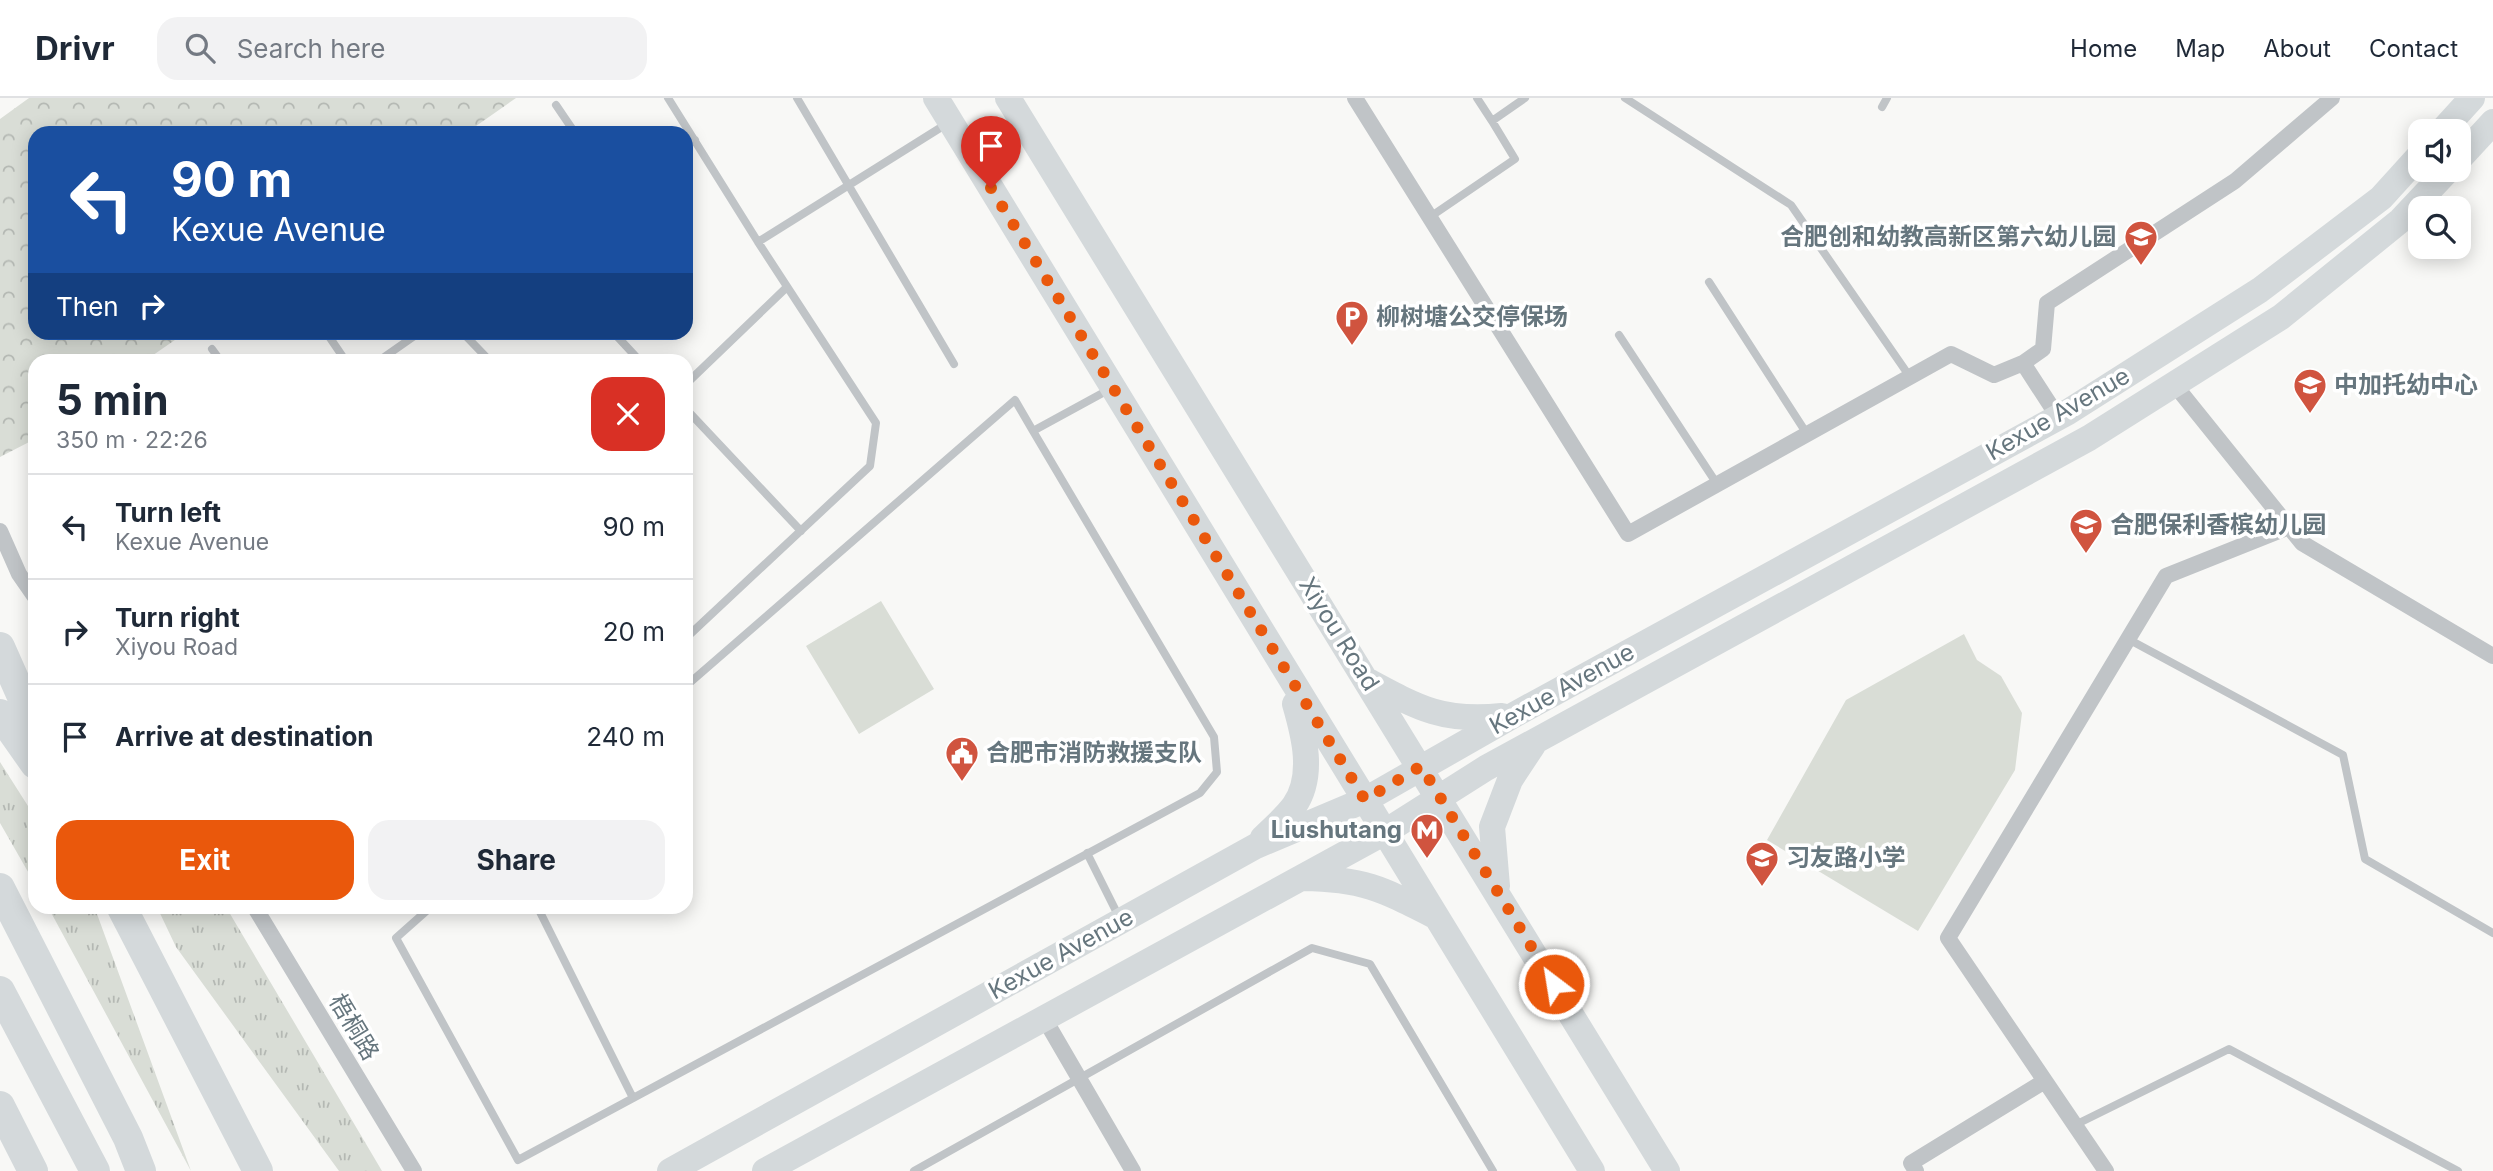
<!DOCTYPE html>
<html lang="en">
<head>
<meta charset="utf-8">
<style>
	:root { --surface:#fff; --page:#f2f2f3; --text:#1f2937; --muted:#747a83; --line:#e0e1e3; --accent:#ea580c }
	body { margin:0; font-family:Inter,"Noto Sans SC",sans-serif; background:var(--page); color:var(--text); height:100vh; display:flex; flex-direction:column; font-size:26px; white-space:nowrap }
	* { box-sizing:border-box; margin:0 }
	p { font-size:23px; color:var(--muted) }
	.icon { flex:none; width:38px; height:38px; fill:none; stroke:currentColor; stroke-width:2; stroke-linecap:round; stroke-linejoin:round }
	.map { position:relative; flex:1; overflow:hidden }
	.drawer { position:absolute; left:28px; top:256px; width:665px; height:560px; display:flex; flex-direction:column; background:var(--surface); border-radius:21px; box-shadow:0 4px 18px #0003 }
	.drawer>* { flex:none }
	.hud { position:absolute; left:28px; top:28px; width:665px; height:214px; border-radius:21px; box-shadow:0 4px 18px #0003; background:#1a4fa0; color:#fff; overflow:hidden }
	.buttons { position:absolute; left:2408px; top:21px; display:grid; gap:14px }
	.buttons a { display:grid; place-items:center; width:63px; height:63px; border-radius:14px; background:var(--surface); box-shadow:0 4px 18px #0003; font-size:35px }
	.pin { position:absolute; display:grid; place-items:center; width:60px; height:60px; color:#fff; margin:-72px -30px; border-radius:50% 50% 50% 0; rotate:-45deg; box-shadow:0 0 7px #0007 }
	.pin .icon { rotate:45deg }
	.me { position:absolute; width:77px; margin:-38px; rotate:329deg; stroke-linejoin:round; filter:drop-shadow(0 0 5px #0008) }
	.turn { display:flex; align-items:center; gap:24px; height:147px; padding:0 28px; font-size:32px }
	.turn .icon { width:91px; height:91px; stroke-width:2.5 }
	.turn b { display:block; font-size:49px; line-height:60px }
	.then { display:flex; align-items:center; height:66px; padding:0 28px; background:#0003; gap:14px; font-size:26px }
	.round { display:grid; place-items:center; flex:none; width:74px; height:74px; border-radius:21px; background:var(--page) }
	.head { display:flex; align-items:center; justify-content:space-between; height:119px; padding:0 28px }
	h1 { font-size:42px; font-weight:700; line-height:52px }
	.button { display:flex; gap:14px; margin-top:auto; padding:14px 28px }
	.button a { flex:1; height:80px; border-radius:21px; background:var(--accent); color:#fff; font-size:28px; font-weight:700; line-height:80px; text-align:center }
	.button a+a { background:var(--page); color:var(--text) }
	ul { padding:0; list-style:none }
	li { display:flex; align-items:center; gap:21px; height:105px; padding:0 28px; border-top:2px solid var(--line) }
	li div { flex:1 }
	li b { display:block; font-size:26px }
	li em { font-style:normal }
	header { display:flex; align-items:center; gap:42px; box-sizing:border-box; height:98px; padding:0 35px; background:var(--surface); border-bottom:2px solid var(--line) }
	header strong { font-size:33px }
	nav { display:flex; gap:38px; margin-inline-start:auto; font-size:24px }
	.search { width:490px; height:63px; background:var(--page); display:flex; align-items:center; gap:18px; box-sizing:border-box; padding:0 24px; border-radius:21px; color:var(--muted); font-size:26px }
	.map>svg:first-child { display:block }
</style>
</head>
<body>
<header>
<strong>Drivr</strong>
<div class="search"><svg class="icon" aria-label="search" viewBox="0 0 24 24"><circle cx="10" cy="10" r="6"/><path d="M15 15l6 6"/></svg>Search here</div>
<nav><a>Home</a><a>Map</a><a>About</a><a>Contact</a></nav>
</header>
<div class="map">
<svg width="2493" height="1073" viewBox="0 0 2493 1073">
	<defs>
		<pattern id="grass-tufts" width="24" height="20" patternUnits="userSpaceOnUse" patternTransform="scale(1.75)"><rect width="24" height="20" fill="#d9ddd6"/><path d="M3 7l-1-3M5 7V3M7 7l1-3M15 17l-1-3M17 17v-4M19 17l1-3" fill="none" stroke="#b4b8b3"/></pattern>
		<pattern id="park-crowns" width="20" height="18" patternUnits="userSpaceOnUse" patternTransform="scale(1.75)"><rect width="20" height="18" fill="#d9ddd6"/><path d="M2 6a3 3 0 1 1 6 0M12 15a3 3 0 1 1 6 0" fill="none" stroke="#b4b8b3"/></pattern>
	</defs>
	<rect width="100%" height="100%" fill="#f8f8f6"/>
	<!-- grass -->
	<path fill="url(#grass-tufts)" d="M0,664L35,719V786L0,725Z
		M48,809H92L97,816L191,1073Z
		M157,809H226L382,1073H339L176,849Z"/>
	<!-- park -->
	<path fill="url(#park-crowns)" d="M29,0H516L466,35H35V234L185,235L146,262H35V341L0,359V21Z"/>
	<!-- pitch -->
	<path fill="#d9ddd6" d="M881,503L934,591L859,636L806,548Z
		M1964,536L1977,562L2001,578L2022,615L2015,672L1918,833L1767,742L1846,602Z"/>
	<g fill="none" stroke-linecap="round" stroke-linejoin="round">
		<!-- lane -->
		<path stroke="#c0c4c7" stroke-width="8" d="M668,0L758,144L948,25
			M797,0L954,266
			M1477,0L1492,23L1525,0
			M1625,0L1791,107L1910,279
			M556,7L575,35
			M1882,9L1887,0
			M686,48L695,42
			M1430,119L1515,61L1492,23
			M1709,184L1807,336
			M326,234L345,262
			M462,234L489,262
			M613,234L639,262
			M1619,237L1717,386
			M212,251L220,262
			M380,262L420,234
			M686,286L787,189
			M686,311L801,433
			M686,540L870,368L876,325L758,144
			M2128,541L2343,657L2365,761L2493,835
			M686,588L1015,302L1033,333
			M1087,755L1119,819
			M432,808L396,840L518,1062L1200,695L1217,674L1214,639L1033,333L1110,291
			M537,808L633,1000
			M2075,1027L2229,951L2458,1073
			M914,1073L1312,850L1370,866L1493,1073"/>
		<!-- street -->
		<path stroke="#c0c4c7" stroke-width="16" d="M1355,0L1628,436L1951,256L1994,277L2023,265L2058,319
			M2023,265L2043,251L2047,205L2235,83L2332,0
			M2174,286L2302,445L2493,558
			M0,433L19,476L35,499
			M254,808L414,1073
			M1044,920L1133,1073
			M1916,1073L1911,1065L2045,983
			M2106,1073L1948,840L2166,478L2289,429"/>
		<!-- primary -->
		<path stroke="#d4d9db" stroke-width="26" d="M936,0L1592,1073
			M1008,0L1667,1073
			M2442,33L2472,0
			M2459,61L2493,24
			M1370,584C1420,611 1444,624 1502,618
			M1263,740C1273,730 1286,719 1294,708C1315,678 1304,637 1295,606
			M1303,780C1364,781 1382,791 1435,818
			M1497,788L1492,729L1510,682L1533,647
			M670,1073L1256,748L1365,702L1514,617L2068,314L2260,192L2381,100L2420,57
			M765,1073L1385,734L1486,670L2089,340L2281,219L2401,122L2448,72"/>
		<!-- highway -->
		<path stroke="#d4d9db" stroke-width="30" d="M0,549L35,628
			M0,616L35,666
			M0,790L128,1040L141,1073
			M121,808L258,1073
			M0,893L95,1073
			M0,1008L33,1073"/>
	</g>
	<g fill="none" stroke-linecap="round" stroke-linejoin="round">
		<!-- route -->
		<path stroke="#ea580c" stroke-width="12" stroke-dasharray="0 21.6" d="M991,90L1365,702L1421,668L1554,886"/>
	</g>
	<!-- icons -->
	<defs>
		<symbol id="school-pin" viewBox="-11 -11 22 30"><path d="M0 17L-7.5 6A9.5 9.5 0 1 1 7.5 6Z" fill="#d0543f" stroke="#fff"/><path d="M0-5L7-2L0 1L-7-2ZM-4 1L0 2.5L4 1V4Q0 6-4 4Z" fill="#fff"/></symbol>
		<symbol id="parking-pin" viewBox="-11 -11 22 30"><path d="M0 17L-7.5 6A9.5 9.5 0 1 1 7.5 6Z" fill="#d0543f" stroke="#fff"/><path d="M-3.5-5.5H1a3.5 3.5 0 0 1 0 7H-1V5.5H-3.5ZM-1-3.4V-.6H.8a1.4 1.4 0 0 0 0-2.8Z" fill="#fff"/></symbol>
		<symbol id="civic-pin" viewBox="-11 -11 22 30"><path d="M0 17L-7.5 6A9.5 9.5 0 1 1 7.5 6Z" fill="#d0543f" stroke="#fff"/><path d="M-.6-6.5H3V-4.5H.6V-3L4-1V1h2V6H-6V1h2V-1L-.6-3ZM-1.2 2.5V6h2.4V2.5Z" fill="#fff"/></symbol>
		<symbol id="metro-pin" viewBox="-11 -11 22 30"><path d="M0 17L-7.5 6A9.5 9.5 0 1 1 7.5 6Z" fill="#d0543f" stroke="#fff"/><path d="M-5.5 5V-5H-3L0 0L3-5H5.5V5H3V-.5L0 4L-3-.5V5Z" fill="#fff"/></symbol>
	</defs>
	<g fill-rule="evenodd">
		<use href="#school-pin" x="2122" y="120" width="38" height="52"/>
		<use href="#parking-pin" x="1333" y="200" width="38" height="52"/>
		<use href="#school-pin" x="2291" y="268" width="38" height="52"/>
		<use href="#school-pin" x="2067" y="408" width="38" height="52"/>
		<use href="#civic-pin" x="943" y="636" width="38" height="52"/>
		<use href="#metro-pin" x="1408" y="713" width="38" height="52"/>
		<use href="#school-pin" x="1743" y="741" width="38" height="52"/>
	</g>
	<g text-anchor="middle" stroke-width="7" stroke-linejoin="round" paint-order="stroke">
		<!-- poi labels -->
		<g font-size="24" font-weight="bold" fill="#66767e" stroke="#fff" text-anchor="start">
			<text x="2116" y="147" text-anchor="end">合肥创和幼教高新区第六幼儿园</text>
			<text x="1376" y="227">柳树塘公交停保场</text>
			<text x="2334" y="295">中加托幼中心</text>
			<text x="2110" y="435">合肥保利香槟幼儿园</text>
			<text x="986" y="663">合肥市消防救援支队</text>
			<text x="1402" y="740" text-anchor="end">Liushutang</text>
			<text x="1786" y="768">习友路小学</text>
		</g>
		<!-- street labels -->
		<g font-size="24" fill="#66767e" stroke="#fff">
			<text transform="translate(2058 316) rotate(-30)" y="8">Kexue Avenue</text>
			<text transform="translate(1339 536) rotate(58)" y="8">Xiyou Road</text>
			<text transform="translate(1562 591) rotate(-29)" y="8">Kexue Avenue</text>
			<text transform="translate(1061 856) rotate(-29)" y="8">Kexue Avenue</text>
			<text transform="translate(354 929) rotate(59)" y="8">梧桐路</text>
		</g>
	</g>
</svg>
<div class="buttons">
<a><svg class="icon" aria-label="sound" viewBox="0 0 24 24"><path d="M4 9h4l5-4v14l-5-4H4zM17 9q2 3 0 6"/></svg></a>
<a><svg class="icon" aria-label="search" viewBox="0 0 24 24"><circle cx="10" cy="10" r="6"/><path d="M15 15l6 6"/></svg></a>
</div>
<div class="pin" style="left:991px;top:90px;background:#d93025"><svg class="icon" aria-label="arrive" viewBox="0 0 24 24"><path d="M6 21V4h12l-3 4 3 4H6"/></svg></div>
<svg class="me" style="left:1554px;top:886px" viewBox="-20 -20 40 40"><circle r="17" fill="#ea580c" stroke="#fff" stroke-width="3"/><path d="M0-11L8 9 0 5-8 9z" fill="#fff"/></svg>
<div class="hud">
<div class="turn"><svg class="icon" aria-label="left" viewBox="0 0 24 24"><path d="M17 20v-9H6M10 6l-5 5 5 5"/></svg><div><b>90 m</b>Kexue Avenue</div></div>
<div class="then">Then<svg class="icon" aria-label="right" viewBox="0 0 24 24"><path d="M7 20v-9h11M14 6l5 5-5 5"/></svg></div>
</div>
<section class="drawer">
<div class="head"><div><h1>5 min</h1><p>350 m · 22:26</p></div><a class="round" style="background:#d93025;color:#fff"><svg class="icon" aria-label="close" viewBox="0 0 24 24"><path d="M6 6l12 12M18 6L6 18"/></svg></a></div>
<ul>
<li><svg class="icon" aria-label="left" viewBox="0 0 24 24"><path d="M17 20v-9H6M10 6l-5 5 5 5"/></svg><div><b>Turn left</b><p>Kexue Avenue</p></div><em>90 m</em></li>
<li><svg class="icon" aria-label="right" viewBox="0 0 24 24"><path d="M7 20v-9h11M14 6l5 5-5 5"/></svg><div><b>Turn right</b><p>Xiyou Road</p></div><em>20 m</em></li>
<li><svg class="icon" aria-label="arrive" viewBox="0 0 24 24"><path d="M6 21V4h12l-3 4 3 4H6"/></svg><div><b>Arrive at destination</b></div><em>240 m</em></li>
</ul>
<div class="button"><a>Exit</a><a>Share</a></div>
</section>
</div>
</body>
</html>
